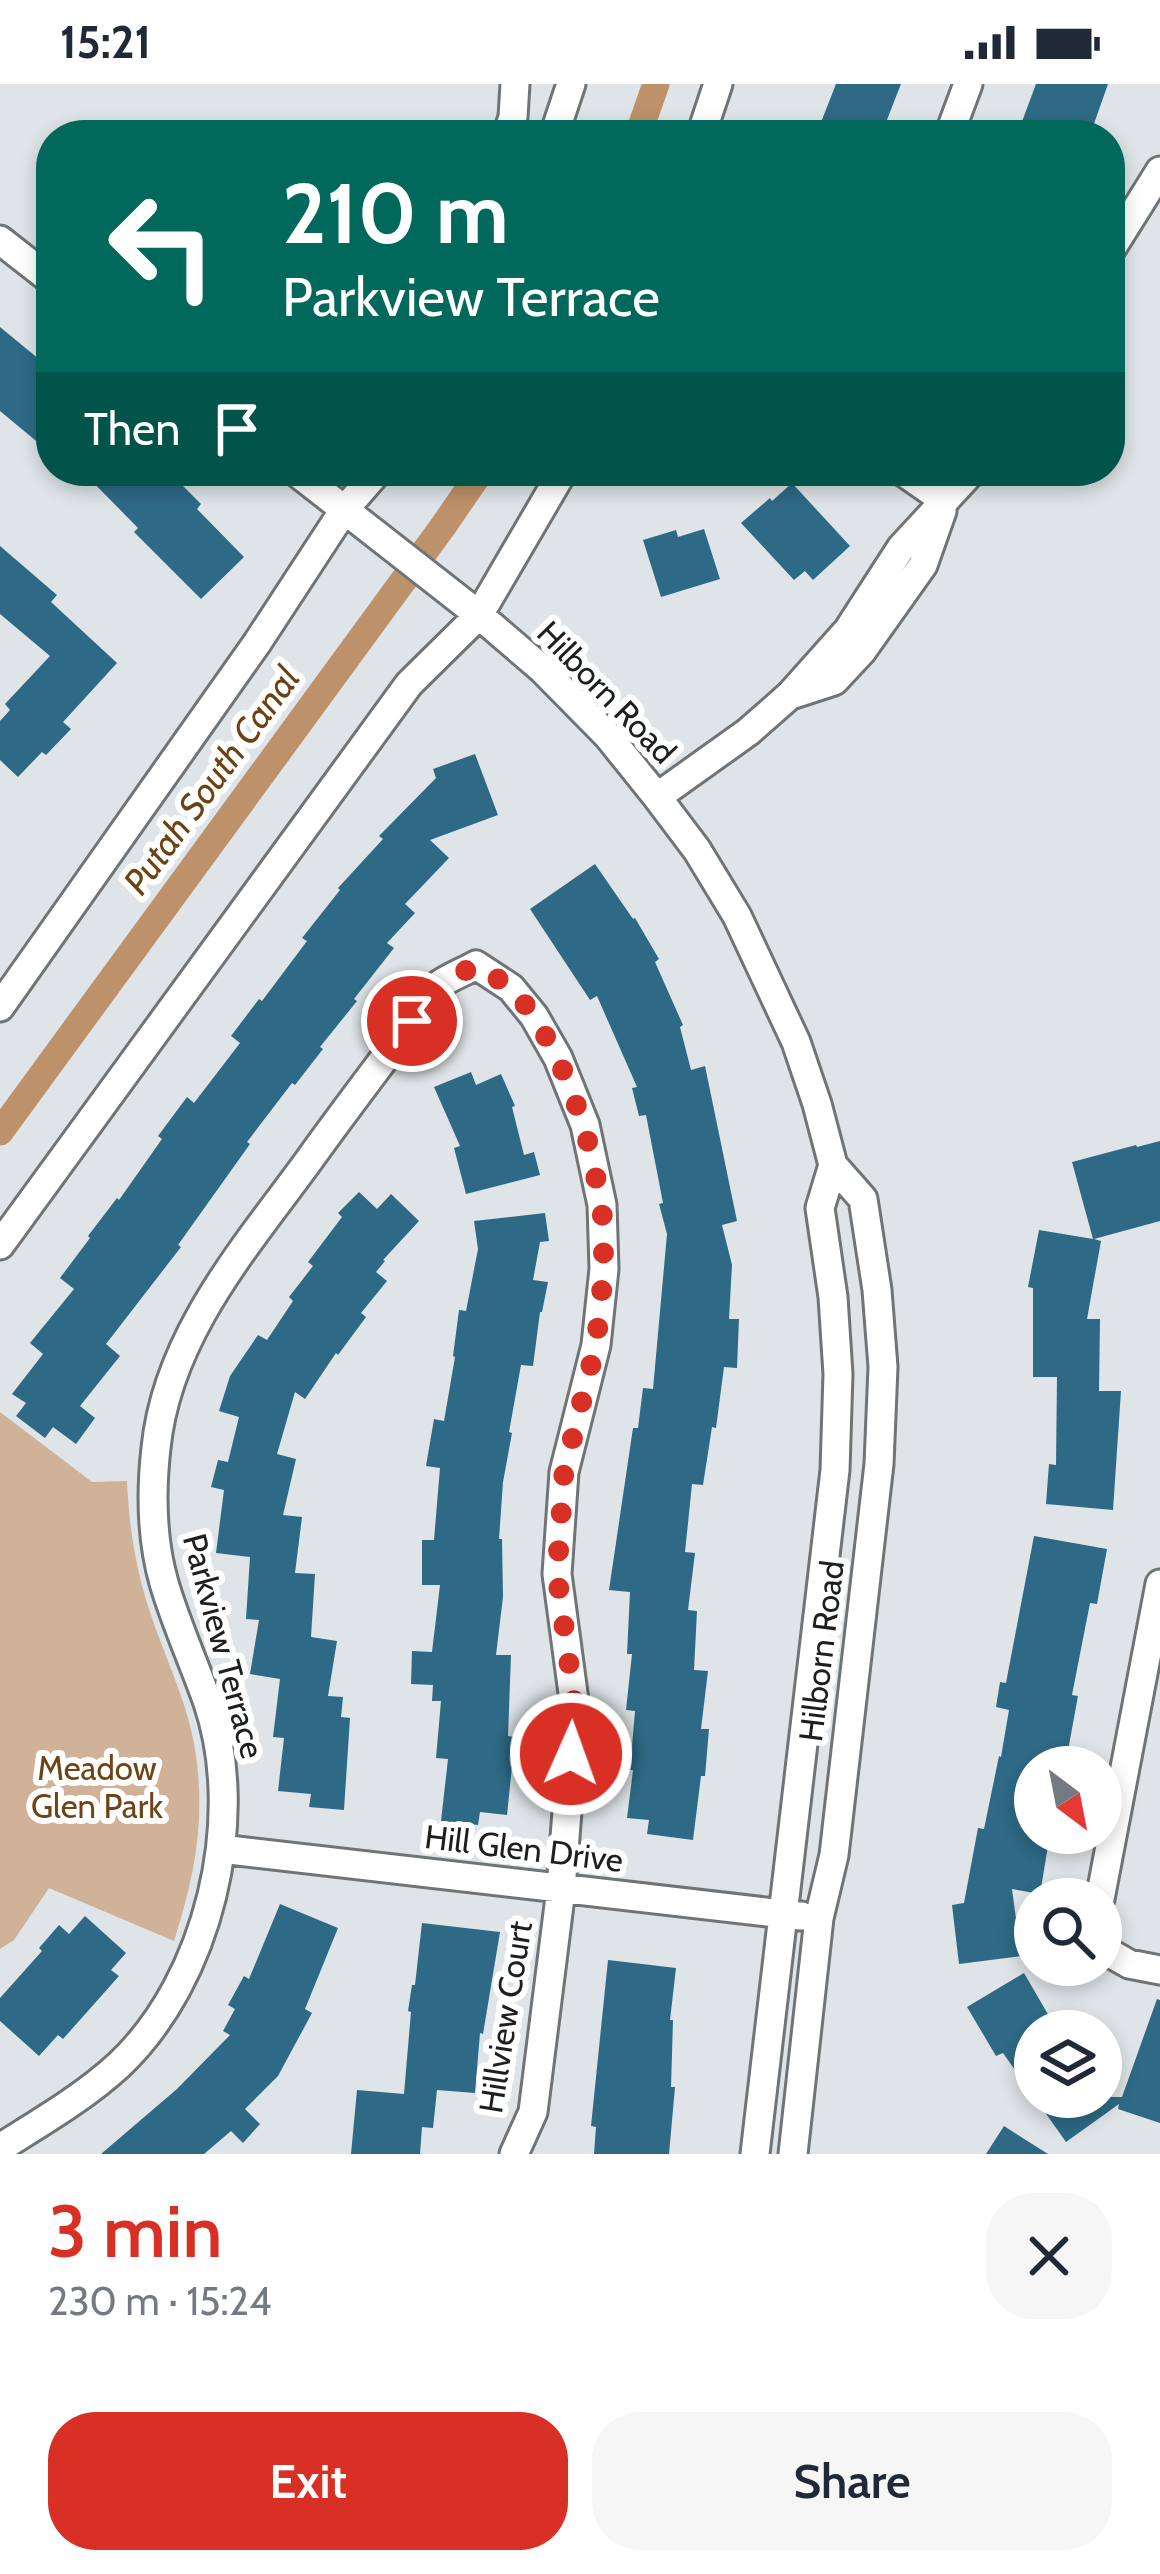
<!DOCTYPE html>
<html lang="en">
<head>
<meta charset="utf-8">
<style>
	:root { --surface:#fff; --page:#f6f6f7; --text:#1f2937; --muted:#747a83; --accent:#d93025 }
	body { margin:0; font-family:Cabin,sans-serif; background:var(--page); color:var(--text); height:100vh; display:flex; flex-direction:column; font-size:45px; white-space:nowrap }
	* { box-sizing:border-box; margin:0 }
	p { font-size:39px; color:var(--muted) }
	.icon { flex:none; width:66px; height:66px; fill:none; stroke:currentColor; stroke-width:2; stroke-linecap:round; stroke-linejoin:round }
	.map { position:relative; height:2070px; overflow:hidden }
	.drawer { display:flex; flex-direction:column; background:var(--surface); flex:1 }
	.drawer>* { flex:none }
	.guide { position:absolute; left:36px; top:36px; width:1089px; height:366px; border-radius:48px; box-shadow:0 6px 18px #0003; background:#00695c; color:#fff; overflow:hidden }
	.needle { width:78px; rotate:148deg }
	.fabs { position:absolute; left:1014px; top:1662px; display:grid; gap:24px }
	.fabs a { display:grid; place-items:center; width:108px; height:108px; border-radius:50%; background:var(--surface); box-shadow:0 6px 18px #0003; font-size:60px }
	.pin { position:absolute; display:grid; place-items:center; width:102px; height:102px; color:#fff; margin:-51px; border:6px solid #fff; border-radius:50%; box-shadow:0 3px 12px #0007 }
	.me { position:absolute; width:132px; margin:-66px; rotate:2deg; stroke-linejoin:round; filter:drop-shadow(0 0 9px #0008) }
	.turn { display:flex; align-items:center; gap:42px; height:252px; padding:0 48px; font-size:54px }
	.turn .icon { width:156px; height:156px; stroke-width:2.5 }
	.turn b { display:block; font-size:84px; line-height:102px }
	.then { display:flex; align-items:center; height:114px; padding:0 48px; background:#0003; gap:24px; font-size:45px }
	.round { display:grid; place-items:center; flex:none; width:126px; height:126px; border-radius:48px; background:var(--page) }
	.head { display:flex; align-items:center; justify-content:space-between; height:204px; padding:0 48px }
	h1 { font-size:72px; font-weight:600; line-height:90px; color:var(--accent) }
	.primary-button { display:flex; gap:24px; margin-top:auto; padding:24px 48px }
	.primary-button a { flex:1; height:138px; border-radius:48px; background:var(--accent); color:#fff; font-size:48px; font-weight:600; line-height:138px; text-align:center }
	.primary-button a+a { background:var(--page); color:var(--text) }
	.status { display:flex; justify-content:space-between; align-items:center; height:84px; padding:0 60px; background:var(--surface); direction:ltr }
	.status svg { height:33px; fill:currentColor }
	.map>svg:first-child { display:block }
</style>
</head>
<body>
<div class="status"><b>15:21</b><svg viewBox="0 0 49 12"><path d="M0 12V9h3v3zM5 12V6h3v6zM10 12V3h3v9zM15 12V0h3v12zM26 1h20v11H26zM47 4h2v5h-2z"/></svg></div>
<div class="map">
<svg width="1160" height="2070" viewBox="0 0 1160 2070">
	<rect width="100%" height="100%" fill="#dee4e7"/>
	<!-- green -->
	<path fill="#cfb298" d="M0,1328L92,1398L127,1397C129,1441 135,1482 149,1525C164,1572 187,1616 195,1665C206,1735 195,1791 174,1857L49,1804L14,1856L0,1865Z"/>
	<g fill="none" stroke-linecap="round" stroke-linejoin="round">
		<!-- canal -->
		<path stroke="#bd9169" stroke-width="27" d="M638,51L656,0
			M0,1048L444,441L481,387"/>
	</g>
	<!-- building -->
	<path fill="#2e6a86" d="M836,0H901L881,51H816Z
		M1036,0H1108L1090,51H1017Z
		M0,243L51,285V349L41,361L0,327Z
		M82,387H168L201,420L197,425L244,473L201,515L134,448L138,444Z
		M792,399L850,462L813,496L805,487L794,496L741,439L770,414L772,417Z
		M704,445L720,495L661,513L643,456L676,446L678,453Z
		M0,462L57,511L51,518L117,579L63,638L71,645L46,671L42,668L18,693L0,676V637L10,626L5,620L50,572L0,530Z
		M475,670L498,731L430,756L449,774L405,820L415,829L387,859L394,864L354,915L357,917L320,963L323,965L295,1001L292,999L247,1058L250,1060L178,1161L181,1163L106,1260L120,1272L80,1322L95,1334L76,1360L53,1343L45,1354L16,1332L26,1319L12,1310L43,1270L30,1259L74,1205L60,1194L90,1154L88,1152L117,1114L119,1116L162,1055L158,1052L187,1013L194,1019L240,959L231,952L259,915L262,917L307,857L302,854L340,806L338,804L383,755L379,752L436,694L433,685Z
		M595,780L633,835L635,834L659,875L655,878L683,941L680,943L691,986L705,982L737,1137L722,1141L732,1181L729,1235H739L737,1284L724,1283L716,1344L712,1343L703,1401L692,1400L685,1468L695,1469L688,1526L697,1527L694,1586L708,1587L701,1645H709L705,1692H701L693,1756L647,1750L649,1736L627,1734L633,1686H630L635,1627L626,1626L632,1570H627L630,1508L609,1506L633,1344H638L643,1304L653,1305L667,1150L659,1120L663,1119L646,1031L639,1032L632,1004L637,1003L597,912L590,916L530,825Z
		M471,988L476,1001L501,990L515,1022L512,1023L524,1071L534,1068L540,1091L466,1110L454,1064L460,1062L434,1003Z
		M1160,1057V1137L1094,1155L1101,1157L1087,1235H1100L1099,1307H1121L1113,1426L1046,1420L1049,1380L1056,1381L1057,1293H1033V1204L1028,1203L1039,1146L1093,1155L1072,1078L1136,1061L1137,1063Z
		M359,1108L377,1125L391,1110L419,1137L383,1176L385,1177L376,1188L387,1197L361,1229L366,1233L338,1271L336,1269L305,1315L295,1308L277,1370L296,1375L283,1431L302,1433L295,1489L315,1490L311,1553L337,1557L328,1612L343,1613L341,1633L350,1634L344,1726L309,1723L311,1710L278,1707L284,1654L273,1653L280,1595L250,1590L259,1536L246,1535L250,1473L216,1469L224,1406L211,1403L218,1376L228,1378L239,1333L219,1327L230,1292L258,1251L267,1256L293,1217L289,1213L313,1182L308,1178L342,1133L338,1129Z
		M545,1129L549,1157L540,1158L533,1196L548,1198L542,1228H540L533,1282L521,1281L509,1348L512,1349L503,1398L499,1455H502L503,1513L496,1571H511L508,1652L515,1653L507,1731L480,1728L478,1741L441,1737L448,1675L436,1674L441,1617H432L433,1601L411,1600L412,1567L432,1568L440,1501H422V1456H434L440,1384L426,1382L434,1335L444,1337L455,1273L453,1272L459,1226L466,1227L478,1165L474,1137Z
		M1034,1452L1107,1465L1097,1520L1090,1519L1072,1611L1078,1612L1065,1683H1035V1753L1049,1756L1040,1810L1012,1805L1021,1872L959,1880L952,1821L964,1819L978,1744L984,1745L999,1672L1001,1673L1009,1626L996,1623L1000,1598L1006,1599Z
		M280,1820L338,1844L305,1925L312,1929L278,1992L245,2025L260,2040L243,2059L231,2047L204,2070H101L177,2005L230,1951L223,1947L235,1925L228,1921L244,1892L249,1895Z
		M85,1832L126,1869L111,1886L119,1892L63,1955L58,1951L39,1972L0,1937V1914L42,1867L39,1864L59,1841L69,1850Z
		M422,1839L500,1848L483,1950L480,1949L475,2009L437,2006L433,2044L422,2043L420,2070H351L357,2006L404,2010L411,1928L408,1927L412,1901H415Z
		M608,1876L676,1884L670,1936H673L671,2003H675L669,2070H594L596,2043L591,2042Z
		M1024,1889L1053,1939L1035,1947V2013H1122L1157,1915L1160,1916V2039L1118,2025L1119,2020L1066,2058L1003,1969L996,1972L967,1923Z
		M1004,2042L1048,2070H986Z"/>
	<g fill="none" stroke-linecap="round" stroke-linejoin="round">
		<defs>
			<path id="minor" d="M507,51L513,33L515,0
				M554,51L571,0
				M701,51L718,0
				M949,51L968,0
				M0,156L51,196
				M1110,167L1160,87
				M295,387L479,531L542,585L608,652L657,713L697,766L737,832L796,958L817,1020L833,1081L863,1115L877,1206L883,1283L879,1380L834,1771L819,1834L793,2070
				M902,387L945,417
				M791,611L834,597L862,567L923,481L942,427
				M657,713L748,648L790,611L848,546L901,464L972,387
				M0,923L257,559L344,426L378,387
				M0,1161L409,600L479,531L563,387
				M221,1765L801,1832
				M1100,1815L1160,1500
				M1101,1860V1864L1129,1880L1160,1886
				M0,2064C41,2038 83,2014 119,1981C209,1896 247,1735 208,1619C194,1579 176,1540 164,1499C152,1457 151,1408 156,1364C167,1253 244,1165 307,1079C337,1037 368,996 399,955C410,939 422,916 436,903C447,894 464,888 476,881L511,904L534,932L558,974L585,1041L602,1121L604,1185L596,1261L564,1388L557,1490L575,1624L561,1805L533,2028L514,2070
				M755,2070L835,1386L838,1290L833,1213L820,1124L833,1081"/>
		</defs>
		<!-- minor casing -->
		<use href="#minor" stroke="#6f7477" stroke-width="33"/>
		<!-- minor -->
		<use href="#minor" stroke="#fff" stroke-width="27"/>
	</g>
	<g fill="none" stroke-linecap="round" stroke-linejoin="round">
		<!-- route -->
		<path stroke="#d93025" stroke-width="21" stroke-dasharray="0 37.8" d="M412,937L436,903L476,881L512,904L534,932L558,974L584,1041L602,1121L604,1185L596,1261L564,1388L557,1490L575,1624L571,1670"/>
	</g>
	<g text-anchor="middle" stroke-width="12" stroke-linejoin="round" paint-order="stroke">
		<!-- street labels -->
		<g font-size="33" fill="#1c1e1f" stroke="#fff">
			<text transform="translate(607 608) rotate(46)" y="12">Hilborn Road</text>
			<text transform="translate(224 1562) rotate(75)" y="12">Parkview Terrace</text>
			<text transform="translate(821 1567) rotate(-83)" y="12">Hilborn Road</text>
			<text transform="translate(524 1764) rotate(7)" y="12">Hill Glen Drive</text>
			<text transform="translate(505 1933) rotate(-81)" y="12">Hillview Court</text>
		</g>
		<!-- park labels -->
		<g font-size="33" fill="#6f4414" stroke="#fff">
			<text x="97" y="1696">Meadow<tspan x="97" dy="38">Glen Park</tspan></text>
		</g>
		<!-- water labels -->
		<g font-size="36" font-style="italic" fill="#6d4212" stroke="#fff">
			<text transform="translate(211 696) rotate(-54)" y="13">Putah South Canal</text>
		</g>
	</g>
</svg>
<div class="fabs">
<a><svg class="needle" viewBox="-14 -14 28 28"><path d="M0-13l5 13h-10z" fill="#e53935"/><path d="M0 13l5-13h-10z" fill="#747a83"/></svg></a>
<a><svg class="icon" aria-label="search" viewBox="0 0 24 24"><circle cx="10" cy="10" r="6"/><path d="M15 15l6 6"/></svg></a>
<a><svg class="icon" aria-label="layers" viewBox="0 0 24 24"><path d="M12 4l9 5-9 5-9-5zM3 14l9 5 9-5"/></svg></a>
</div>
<div class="pin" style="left:412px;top:937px;background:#d93025"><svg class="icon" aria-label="arrive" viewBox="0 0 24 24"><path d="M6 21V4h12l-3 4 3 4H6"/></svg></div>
<svg class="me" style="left:571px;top:1670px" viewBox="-20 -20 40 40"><circle r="17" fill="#d93025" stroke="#fff" stroke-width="3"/><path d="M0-11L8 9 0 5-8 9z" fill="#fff"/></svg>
<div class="guide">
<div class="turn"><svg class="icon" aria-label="left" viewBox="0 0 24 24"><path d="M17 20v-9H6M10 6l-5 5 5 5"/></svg><div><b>210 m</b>Parkview Terrace</div></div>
<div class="then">Then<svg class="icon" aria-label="arrive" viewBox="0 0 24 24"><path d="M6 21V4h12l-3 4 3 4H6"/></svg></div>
</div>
</div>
<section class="drawer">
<div class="head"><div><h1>3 min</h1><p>230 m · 15:24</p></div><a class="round"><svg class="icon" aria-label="close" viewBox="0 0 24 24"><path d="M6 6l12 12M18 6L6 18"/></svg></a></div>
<div class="primary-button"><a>Exit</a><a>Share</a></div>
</section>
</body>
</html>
